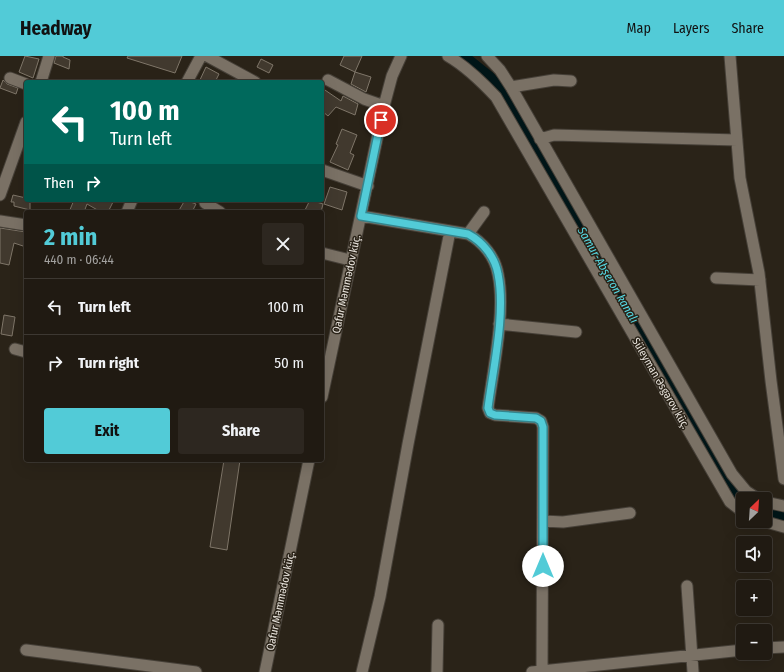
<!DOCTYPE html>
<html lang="en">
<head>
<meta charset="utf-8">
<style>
	:root { --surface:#201a12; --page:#2d2720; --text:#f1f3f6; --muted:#a2a19f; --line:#3d3832; --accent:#52cbd7 }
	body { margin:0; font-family:"Fira Sans Condensed",sans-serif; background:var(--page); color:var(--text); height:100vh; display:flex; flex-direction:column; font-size:15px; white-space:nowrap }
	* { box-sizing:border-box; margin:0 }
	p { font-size:13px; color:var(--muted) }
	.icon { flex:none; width:22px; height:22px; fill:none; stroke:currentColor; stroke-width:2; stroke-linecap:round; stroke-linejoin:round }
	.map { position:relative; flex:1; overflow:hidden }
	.details { position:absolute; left:24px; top:154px; width:300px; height:252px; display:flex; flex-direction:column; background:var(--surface); border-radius:4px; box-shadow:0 4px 16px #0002,0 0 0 1px var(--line) }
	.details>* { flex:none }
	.banner { position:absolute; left:24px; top:24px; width:300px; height:122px; border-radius:4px; box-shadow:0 4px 16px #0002,0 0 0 1px var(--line); background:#00695c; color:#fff; overflow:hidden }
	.needle { width:26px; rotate:25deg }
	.tools { position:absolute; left:736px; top:436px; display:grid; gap:8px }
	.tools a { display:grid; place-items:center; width:36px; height:36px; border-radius:4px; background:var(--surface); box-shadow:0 4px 16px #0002,0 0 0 1px var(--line); font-size:20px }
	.pin { position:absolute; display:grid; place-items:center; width:34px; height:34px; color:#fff; margin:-17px; border:2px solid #fff; border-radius:50%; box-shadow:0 1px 4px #0007 }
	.me { position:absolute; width:44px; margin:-22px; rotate:0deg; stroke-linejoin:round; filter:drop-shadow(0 0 3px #0008) }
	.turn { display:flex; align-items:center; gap:14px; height:84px; padding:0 20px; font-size:18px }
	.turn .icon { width:52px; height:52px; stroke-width:2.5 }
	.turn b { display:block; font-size:28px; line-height:34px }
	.then { display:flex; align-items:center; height:38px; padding:0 20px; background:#0003; gap:8px; font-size:15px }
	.round { display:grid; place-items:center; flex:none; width:42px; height:42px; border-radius:4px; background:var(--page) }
	.headline { display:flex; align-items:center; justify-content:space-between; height:68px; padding:0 20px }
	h1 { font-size:24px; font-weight:700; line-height:30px; color:var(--accent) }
	.cta { display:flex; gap:8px; margin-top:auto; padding:8px 20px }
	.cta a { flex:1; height:46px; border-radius:4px; background:var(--accent); color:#111; font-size:16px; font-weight:700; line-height:46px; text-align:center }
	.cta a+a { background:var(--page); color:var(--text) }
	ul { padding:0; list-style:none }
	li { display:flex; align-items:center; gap:12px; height:56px; padding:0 20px; border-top:1px solid var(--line) }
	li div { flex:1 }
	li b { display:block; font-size:15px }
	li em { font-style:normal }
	header { display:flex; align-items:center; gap:24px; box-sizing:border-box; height:56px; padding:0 20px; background:var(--accent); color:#111 }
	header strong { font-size:19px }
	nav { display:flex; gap:22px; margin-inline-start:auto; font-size:14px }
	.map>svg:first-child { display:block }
</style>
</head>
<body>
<header>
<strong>Headway</strong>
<nav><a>Map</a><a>Layers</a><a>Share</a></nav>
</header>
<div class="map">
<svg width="784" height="616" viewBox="0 0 784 616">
	<rect width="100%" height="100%" fill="#2a2318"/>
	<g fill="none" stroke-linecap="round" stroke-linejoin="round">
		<!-- canal -->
		<path stroke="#001517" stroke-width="9" d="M465,0L490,20L500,31L732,434L743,444
			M765,457L784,460"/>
	</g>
	<!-- building -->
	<path fill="#41392e" stroke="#7f7669" d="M25,0L39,3L33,22L19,16Z
		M56,0H63V1L70,4L69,13L54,7Z
		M128,0H182L175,17L127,2Z
		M344,0H362L355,16L340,9Z
		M261,3L273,9L269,17L257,11Z
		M206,11L219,18L215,26H199Z
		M355,16L371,21L366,36L351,28Z
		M3,24L7,28L18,32L16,38L0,32Z
		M322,32L341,45L343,40L358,48L355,59L336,51L328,60L322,55Z
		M342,73L357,79L350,97L354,99L348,114L330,106L338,89L336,88Z
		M330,131L347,136L342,154L324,148Z
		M13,139L26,142V144H30V154L14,150V146H11Z
		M74,144H114L108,156H101L87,148L84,156H69Z
		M185,144L196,148L192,156H178Z
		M310,144L323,148L321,156H304Z
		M0,172L26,176V191L14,187L9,209L0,207Z
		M4,259L15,261L12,280L1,278Z
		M224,404H240L227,494L210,491Z"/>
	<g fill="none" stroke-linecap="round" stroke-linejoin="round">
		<defs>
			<path id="minor" d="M207,0L255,26
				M448,0C467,11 482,26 496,41L730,446L743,456
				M487,0L500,14L511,31L732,418L746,435L758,443
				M730,0L740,122L759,217L771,325L784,423
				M10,22L26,28
				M328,24L364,43L384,50
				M41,26L49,0
				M187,26L201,0
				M511,31L554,24L571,25
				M540,83L554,79L737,84
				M322,114L368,130
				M0,139L26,66
				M205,147L220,156
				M127,156L132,144
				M361,160L468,178C483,186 495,201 498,218C506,255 493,314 488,352L490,357L495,359L536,362L541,365L543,371L542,615
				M0,165L26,169
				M468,178L484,156
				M322,197L350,204
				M716,222L760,224
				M499,268L576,276
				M15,293L26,296
				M322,341L384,50L392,20L401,0
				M765,446L784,450
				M543,465L563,466L630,457
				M763,465L784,471
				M687,530L693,616
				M765,592L784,591
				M26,594L196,616
				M265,616L309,404
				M362,616L380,541L408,388L450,175
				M437,616L438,569
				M532,616L743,594"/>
		</defs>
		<!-- minor casing -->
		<use href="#minor" stroke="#464038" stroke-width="13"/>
		<!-- minor -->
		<use href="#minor" stroke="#7a7165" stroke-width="11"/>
	</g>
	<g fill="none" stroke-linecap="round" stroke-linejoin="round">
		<defs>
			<path id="route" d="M381,64L361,160L468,178C483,186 495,201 498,218C506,257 493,313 488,352L490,357L495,359L536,362L541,365L543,371V510"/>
		</defs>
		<!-- route casing -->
		<use href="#route" stroke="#35848c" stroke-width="10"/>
		<!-- route -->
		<use href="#route" stroke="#52cbd7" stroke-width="7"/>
	</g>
	<g text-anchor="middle" stroke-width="3" stroke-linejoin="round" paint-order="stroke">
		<!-- street labels -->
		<g font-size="11" fill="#e9e4dd" stroke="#2a2318">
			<text transform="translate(346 228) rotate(-78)" y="4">Qafur Məmmədov küç.</text>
			<text transform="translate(661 327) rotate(60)" y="4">Süleyman Əsgərov küç.</text>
			<text transform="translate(280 545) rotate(-78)" y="4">Qafur Məmmədov küç.</text>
		</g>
		<!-- water labels -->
		<g font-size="12" font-style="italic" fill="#56d9e4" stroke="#2a2318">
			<text transform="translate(608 219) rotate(60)" y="4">Samur-Abşeron kanalı</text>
		</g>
	</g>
</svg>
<div class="tools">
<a><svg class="needle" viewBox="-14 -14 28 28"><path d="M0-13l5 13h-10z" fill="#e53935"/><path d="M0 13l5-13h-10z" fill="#a2a19f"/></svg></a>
<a><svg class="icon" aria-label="sound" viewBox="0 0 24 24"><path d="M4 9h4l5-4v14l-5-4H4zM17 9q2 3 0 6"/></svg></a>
<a>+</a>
<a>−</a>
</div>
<div class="pin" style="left:381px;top:64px;background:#d93025"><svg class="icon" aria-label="arrive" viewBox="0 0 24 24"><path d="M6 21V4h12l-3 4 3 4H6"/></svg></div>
<svg class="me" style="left:543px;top:510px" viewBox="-20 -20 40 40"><circle r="19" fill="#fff"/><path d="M0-13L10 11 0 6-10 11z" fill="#52cbd7"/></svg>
<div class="banner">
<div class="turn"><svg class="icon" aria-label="left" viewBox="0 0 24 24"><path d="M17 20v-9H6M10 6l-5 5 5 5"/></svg><div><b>100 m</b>Turn left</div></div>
<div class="then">Then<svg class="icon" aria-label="right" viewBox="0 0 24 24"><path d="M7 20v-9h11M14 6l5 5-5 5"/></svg></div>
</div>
<section class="details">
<div class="headline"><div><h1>2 min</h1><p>440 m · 06:44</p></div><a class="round"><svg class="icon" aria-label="close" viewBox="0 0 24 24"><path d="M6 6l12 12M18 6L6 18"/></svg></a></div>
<ul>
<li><svg class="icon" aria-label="left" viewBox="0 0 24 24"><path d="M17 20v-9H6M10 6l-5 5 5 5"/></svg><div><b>Turn left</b></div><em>100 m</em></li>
<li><svg class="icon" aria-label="right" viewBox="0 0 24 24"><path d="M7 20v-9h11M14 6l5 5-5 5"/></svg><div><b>Turn right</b></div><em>50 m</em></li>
</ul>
<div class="cta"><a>Exit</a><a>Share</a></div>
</section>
</div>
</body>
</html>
